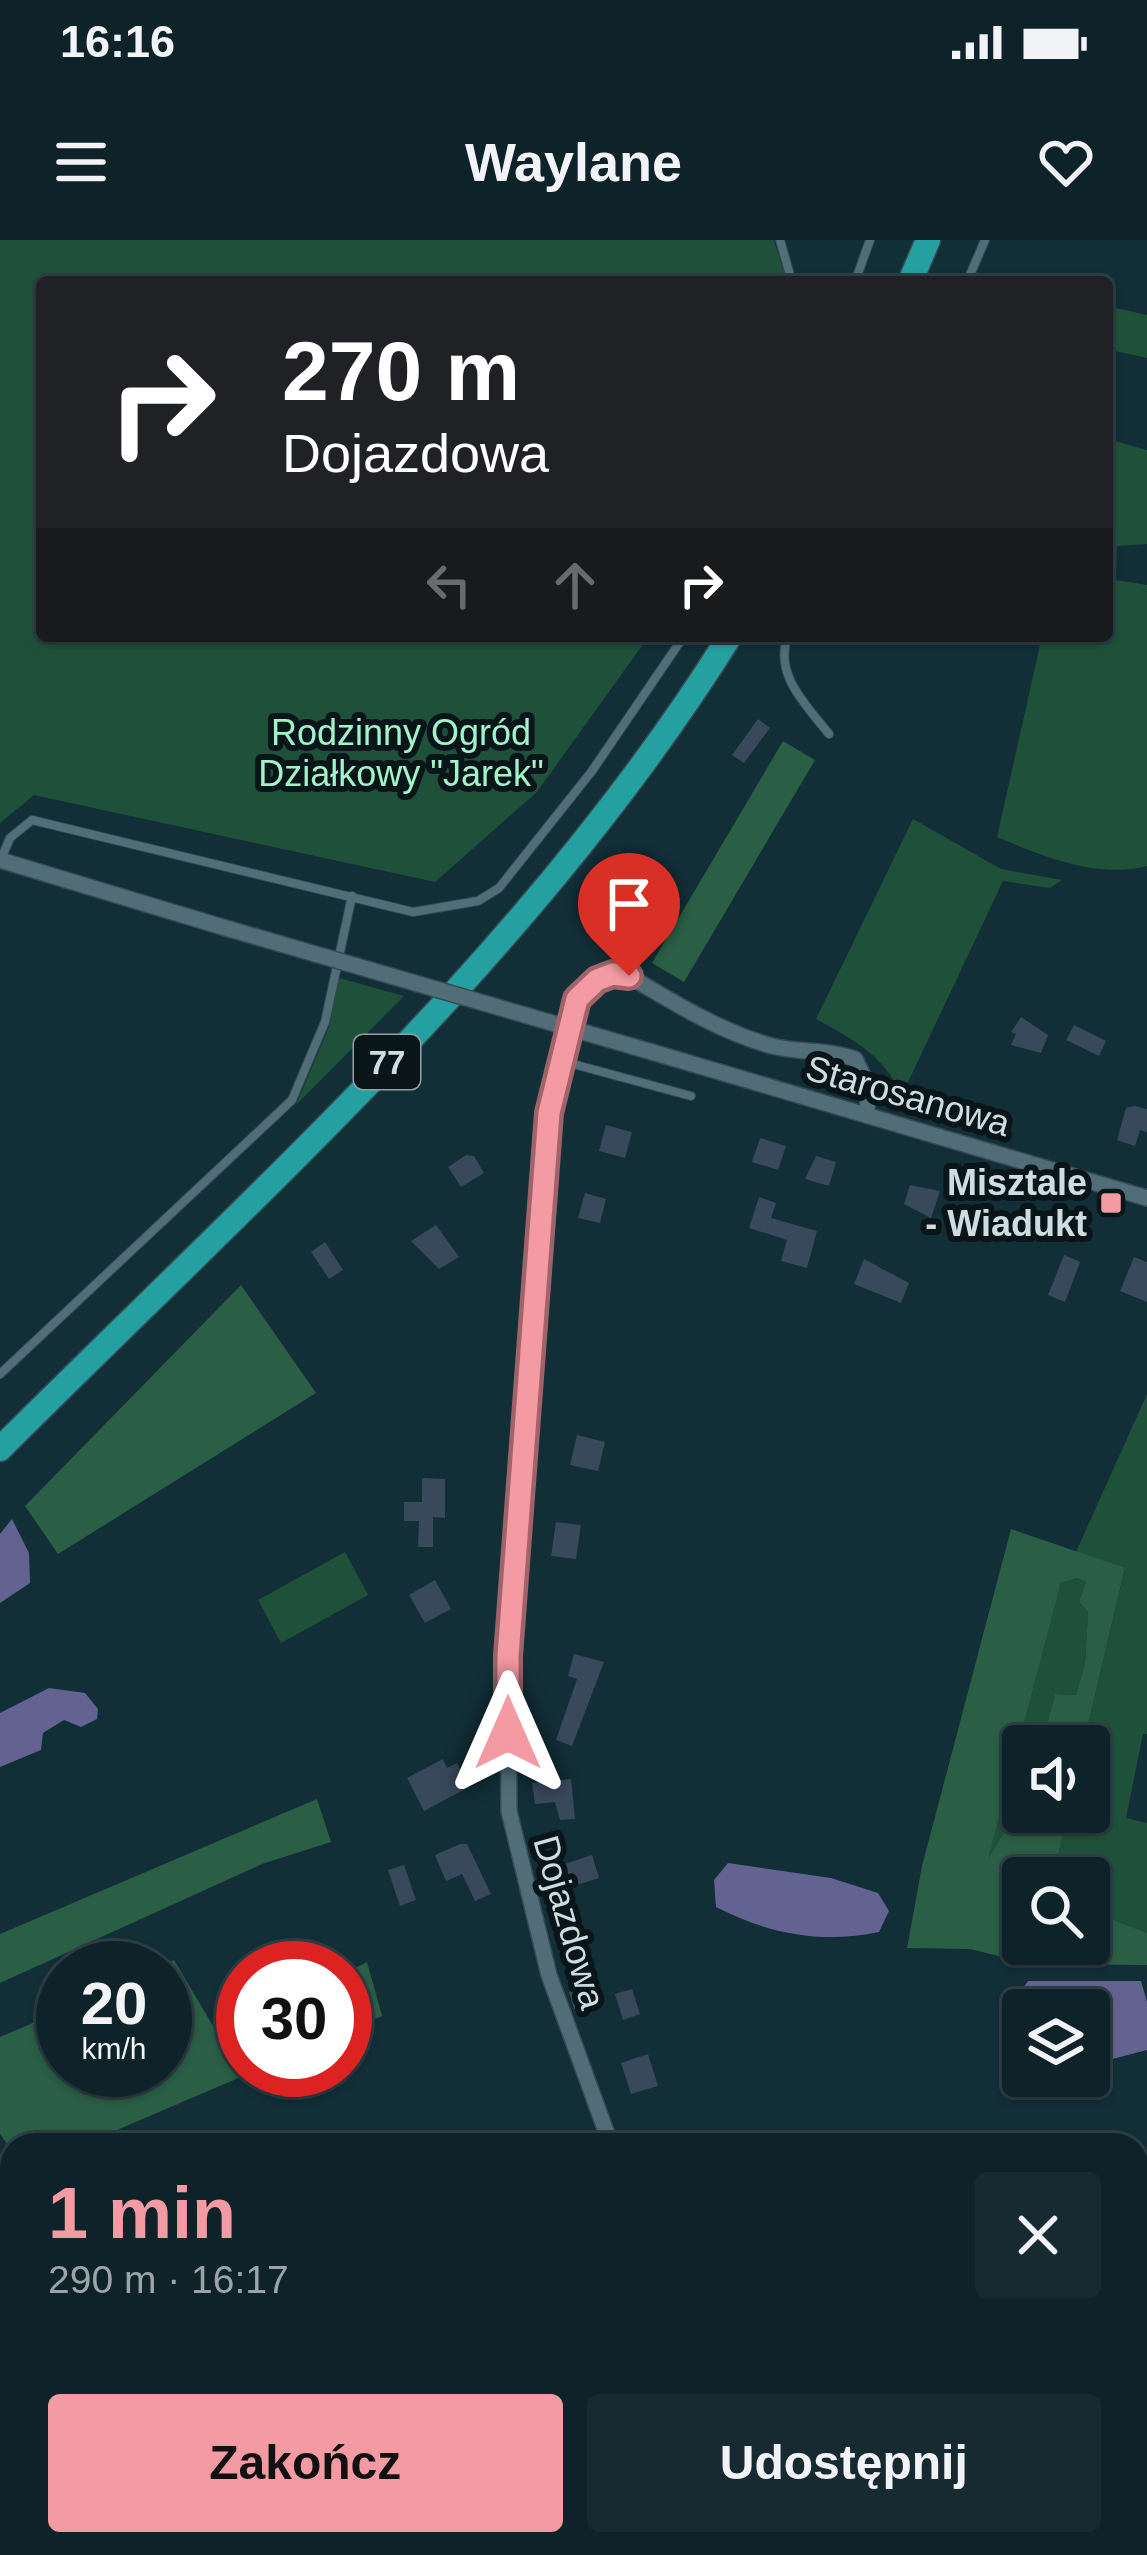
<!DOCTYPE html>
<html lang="pl">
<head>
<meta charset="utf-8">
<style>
	:root { --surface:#0e2229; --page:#172a31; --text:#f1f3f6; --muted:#9ba4a8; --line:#2e3f46; --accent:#f49aa3 }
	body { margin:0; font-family:Helvetica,sans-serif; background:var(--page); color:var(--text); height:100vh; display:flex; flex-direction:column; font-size:45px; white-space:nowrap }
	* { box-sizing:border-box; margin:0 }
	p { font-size:39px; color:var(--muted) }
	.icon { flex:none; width:66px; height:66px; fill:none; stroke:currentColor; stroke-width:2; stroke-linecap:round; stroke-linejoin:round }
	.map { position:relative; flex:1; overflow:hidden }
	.sheet { position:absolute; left:0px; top:1893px; width:1149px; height:423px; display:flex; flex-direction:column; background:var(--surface); border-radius:36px 36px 0 0; box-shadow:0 3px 9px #0004,0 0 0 3px var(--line) }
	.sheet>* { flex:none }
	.banner { position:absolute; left:36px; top:36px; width:1077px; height:366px; border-radius:12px; box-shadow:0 3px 9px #0004,0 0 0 3px var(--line); background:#202124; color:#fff; overflow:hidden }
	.controls { position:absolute; left:1002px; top:1485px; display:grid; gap:24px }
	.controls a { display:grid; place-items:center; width:108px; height:108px; border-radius:12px; background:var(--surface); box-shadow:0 3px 9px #0004,0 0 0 3px var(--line); font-size:60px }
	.speed { position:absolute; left:36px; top:1701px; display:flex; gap:24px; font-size:60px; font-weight:700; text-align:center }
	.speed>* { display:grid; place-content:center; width:156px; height:156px; border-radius:50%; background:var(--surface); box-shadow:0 3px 9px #0004,0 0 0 3px var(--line); line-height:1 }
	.speed small { font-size:30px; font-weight:400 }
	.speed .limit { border:18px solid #d22; background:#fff; color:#111 }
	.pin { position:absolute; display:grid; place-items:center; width:102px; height:102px; color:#fff; margin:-123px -51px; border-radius:50% 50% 50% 0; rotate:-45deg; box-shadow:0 0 12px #0007 }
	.pin .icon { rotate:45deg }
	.me { position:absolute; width:132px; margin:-66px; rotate:0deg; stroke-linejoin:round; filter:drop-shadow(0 0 9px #0008) }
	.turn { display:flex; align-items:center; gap:42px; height:252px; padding:0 48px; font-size:54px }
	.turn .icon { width:156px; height:156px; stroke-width:2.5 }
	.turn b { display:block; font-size:84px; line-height:102px }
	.lanes { display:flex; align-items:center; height:114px; padding:0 48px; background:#0003; justify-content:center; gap:60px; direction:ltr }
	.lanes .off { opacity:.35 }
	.round { display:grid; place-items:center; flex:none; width:126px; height:126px; border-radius:12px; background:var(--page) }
	.overview { display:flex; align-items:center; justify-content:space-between; height:204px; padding:0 48px }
	h1 { font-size:72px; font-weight:800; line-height:90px; color:var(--accent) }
	.cta { display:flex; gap:24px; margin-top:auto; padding:24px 48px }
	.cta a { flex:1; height:138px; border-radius:12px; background:var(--accent); color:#111; font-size:48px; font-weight:800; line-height:138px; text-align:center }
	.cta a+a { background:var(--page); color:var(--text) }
	.status { display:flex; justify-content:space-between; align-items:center; height:84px; padding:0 60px; background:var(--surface); direction:ltr }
	.status svg { height:33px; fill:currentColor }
	header { display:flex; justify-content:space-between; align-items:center; height:156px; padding:0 48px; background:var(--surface); font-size:54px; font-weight:800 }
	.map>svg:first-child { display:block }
</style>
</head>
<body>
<div class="status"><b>16:16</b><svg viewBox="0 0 49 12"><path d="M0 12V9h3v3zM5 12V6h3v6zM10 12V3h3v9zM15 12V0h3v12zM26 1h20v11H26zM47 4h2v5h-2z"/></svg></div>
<header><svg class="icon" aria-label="menu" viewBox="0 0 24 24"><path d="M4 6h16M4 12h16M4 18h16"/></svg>Waylane<svg class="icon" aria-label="heart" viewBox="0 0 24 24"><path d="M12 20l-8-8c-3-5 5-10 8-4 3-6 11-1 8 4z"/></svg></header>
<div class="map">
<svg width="1147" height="2315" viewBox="0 0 1147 2315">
	<rect width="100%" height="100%" fill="#122e37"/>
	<!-- green -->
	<path fill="#1f513a" d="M0,0H774L787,42H42V396H649L537,552L435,642L34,555L0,583Z
		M1107,66L1147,75V118L1107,109Z
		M1107,199L1147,210V304L1117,306L1116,340L1147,345V626C1098,639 1042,616 997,597L1042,396H1107Z
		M913,579L1001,629L1062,640L1050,648L1003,641L902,855C884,816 853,799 816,779Z
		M339,738L404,756L296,865L329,787Z
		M1147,1154V1494H1143L1126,1578L1147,1583V1693L1089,1670V1638H1053L1068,1572H1089V1506H1083L1125,1329L1076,1312Z
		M345,1312L368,1355L281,1403L258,1360Z
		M1077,1338L1086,1342L1079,1362L1088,1372L1085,1423L1076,1455L1055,1454L1041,1506H1023V1562L986,1625L1061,1343Z"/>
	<!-- forest -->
	<path fill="#2a5e45" d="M783,501L815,520L684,742L652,723Z
		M241,1045L316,1153L58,1314L25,1266Z
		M1011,1289L1125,1328L1083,1506H1041L1055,1454L1076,1455L1085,1423L1088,1372L1079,1362L1086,1342L1077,1338L1061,1343L988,1619L1023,1562V1572H1068L1053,1638H1023V1704H1089V1670L1147,1693V1725L1031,1724L970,1709L907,1708L922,1626Z
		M317,1559L331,1602L262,1624L0,1743V1694Z
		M174,1720L219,1796L243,1784V1830H257L82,1905H12V1911L0,1894V1797L63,1770V1830H165V1728H156Z
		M367,1722L382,1776L345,1792V1733Z"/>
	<!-- water -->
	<path fill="#626390" d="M12,1279L29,1313L30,1343L0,1363V1294Z
		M49,1448L85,1453L98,1469L97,1479L81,1487L64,1480L43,1493L41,1510L0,1527V1473Z
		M728,1623L831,1638L878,1653L889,1671L879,1692C822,1704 768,1694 716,1667L714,1640Z
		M1028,1741H1141L1147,1762V1810L1089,1825V1770H1023V1776L1018,1755Z"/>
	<!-- building -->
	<path fill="#39495c" d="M758,479L770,488L744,523L732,515Z
		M650,641L671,654L662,670L641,657Z
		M1021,777L1048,795L1041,813L1011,805L1016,794L1011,792Z
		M1074,785L1106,801L1099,816L1066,800Z
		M1135,866L1147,869V892L1140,890L1135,906L1117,900L1126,868Z
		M606,885L632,892L625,918L599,911Z
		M760,898L786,906L778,930L752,922Z
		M466,915L474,916L484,933L461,947L448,927Z
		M816,916L836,922L829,946L805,939Z
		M910,945L940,951L931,978L904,964Z
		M585,953L606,959L600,983L578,978Z
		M759,957L776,963L771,978L817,991L807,1028L781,1021L787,1000L749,988Z
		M436,985L459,1017L439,1029L411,1001Z
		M325,1002L343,1030L329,1039L311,1012Z
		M1064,1015L1080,1022L1065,1062L1048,1055Z
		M1134,1017L1147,1022V1062L1120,1051Z
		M864,1019L909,1043L901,1063L854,1044Z
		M577,1195L605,1202L598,1231L570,1225Z
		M422,1238L445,1239V1278L433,1277V1307H418L419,1281H404V1262H422Z
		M556,1282L581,1285L576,1319L551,1316Z
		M435,1340L451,1369L425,1383L409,1355Z
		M574,1414L604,1422L572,1506L556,1500L577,1439L568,1436Z
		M443,1519L447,1528L457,1523L469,1547L424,1571L407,1538Z
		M571,1539L575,1579L560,1580L555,1562L535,1564L532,1543Z
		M460,1604H467L491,1654L475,1661L462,1634L446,1641L435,1615Z
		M592,1615L599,1638L563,1649L556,1627Z
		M404,1625L416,1660L400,1666L388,1630Z
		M595,1745L602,1766L574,1769L569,1752Z
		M632,1749L640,1774L623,1780L615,1754Z
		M648,1814L658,1846L631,1854L621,1823Z"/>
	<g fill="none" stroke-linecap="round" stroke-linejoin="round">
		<defs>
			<path id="service" d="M780,0L792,42
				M855,42L870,0
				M967,42L985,0
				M788,396C773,434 807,466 829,494
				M1,619L10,598L32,580L413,672L478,661L499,648L592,531L684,396
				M562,821L691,856
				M0,1134L292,860L325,782L352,656"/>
			<path id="minor" d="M0,620L219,686
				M652,812L1147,958
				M611,1905L549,1735L509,1571L508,1416L549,873L577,759L597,739L613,733L629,736C674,763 721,792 772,806C800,813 827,809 855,819L870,850L866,874
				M763,2304L769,2315"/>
			<path id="primary" d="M910,42L928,0
				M0,1209C257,952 536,707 730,396"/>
		</defs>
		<!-- service casing -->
		<use href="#service" stroke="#354a52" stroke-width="10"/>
		<!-- minor casing -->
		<use href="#minor" stroke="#354a52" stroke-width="18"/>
		<!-- primary casing -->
		<use href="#primary" stroke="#354a52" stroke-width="27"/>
		<!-- service -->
		<use href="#service" stroke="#516e78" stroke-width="8"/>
		<!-- minor -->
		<use href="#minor" stroke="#516e78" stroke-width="15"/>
		<!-- primary -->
		<use href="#primary" stroke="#25a0a0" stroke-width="24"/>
		<defs>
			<path id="minor-bridge" d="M219,686L652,812"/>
		</defs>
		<!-- minor-bridge casing -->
		<use href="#minor-bridge" stroke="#354a52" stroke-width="18" stroke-linecap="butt"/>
		<!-- minor-bridge -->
		<use href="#minor-bridge" stroke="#516e78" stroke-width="15"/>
	</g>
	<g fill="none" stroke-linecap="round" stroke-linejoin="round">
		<defs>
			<path id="route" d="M508,1493V1416L549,873L577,759L597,740L613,734L629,736"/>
		</defs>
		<!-- route casing -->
		<use href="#route" stroke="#9f646a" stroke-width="30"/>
		<!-- route -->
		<use href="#route" stroke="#f49aa3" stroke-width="21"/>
	</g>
	<!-- markers -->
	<rect fill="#f49aa3" stroke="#091519" stroke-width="4.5" x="1099" y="951" width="24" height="24" rx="6"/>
	<g text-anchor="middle" stroke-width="12" stroke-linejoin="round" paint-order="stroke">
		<!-- shield labels -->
		<rect fill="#091519" stroke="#92a1a6" stroke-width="3" x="354" y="795" width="66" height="54" rx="9"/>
		<g font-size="33" font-weight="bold" fill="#cddde3">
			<text x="387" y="834">77</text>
		</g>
		<!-- park labels -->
		<g font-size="36" fill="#a1f3c8" stroke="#091519">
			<text x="401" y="505">Rodzinny Ogród<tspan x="401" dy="41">Działkowy "Jarek"</tspan></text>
		</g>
		<!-- street labels -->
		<g font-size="36" fill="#cddde3" stroke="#091519">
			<text transform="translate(908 855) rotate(16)" y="13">Starosanowa</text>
			<text transform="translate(570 1682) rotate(74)" y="13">Dojazdowa</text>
		</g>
		<!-- poi labels -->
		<g font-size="36" font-weight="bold" fill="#cddde3" stroke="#091519" text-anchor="end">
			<text x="1087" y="955">Misztale<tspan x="1087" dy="41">- Wiadukt</tspan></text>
		</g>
	</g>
</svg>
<div class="controls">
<a><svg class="icon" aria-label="sound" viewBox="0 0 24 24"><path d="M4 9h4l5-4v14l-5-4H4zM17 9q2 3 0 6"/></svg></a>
<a><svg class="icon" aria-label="search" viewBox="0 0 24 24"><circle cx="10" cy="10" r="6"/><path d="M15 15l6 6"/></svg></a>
<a><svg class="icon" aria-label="layers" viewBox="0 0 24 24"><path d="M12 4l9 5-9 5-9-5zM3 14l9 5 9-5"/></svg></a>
</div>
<div class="speed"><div>20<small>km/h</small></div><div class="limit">30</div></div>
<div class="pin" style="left:629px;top:736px;background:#d93025"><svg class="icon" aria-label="arrive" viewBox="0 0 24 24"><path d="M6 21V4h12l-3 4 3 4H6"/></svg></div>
<svg class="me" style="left:508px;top:1493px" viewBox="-20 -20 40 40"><path d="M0-17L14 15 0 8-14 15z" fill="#f49aa3" stroke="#fff" stroke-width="4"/></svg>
<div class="banner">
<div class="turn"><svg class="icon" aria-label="right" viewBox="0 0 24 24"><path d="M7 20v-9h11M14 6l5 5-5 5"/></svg><div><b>270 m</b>Dojazdowa</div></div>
<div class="lanes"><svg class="icon off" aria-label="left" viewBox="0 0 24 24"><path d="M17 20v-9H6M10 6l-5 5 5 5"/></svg><svg class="icon off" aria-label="ahead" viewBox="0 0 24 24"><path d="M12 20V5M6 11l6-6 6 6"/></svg><svg class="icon" aria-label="right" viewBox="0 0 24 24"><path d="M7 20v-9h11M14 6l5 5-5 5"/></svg></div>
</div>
<section class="sheet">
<div class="overview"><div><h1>1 min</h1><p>290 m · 16:17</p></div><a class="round"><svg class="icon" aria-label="close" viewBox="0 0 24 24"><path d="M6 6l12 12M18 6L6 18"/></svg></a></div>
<div class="cta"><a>Zakończ</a><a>Udostępnij</a></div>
</section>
</div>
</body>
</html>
